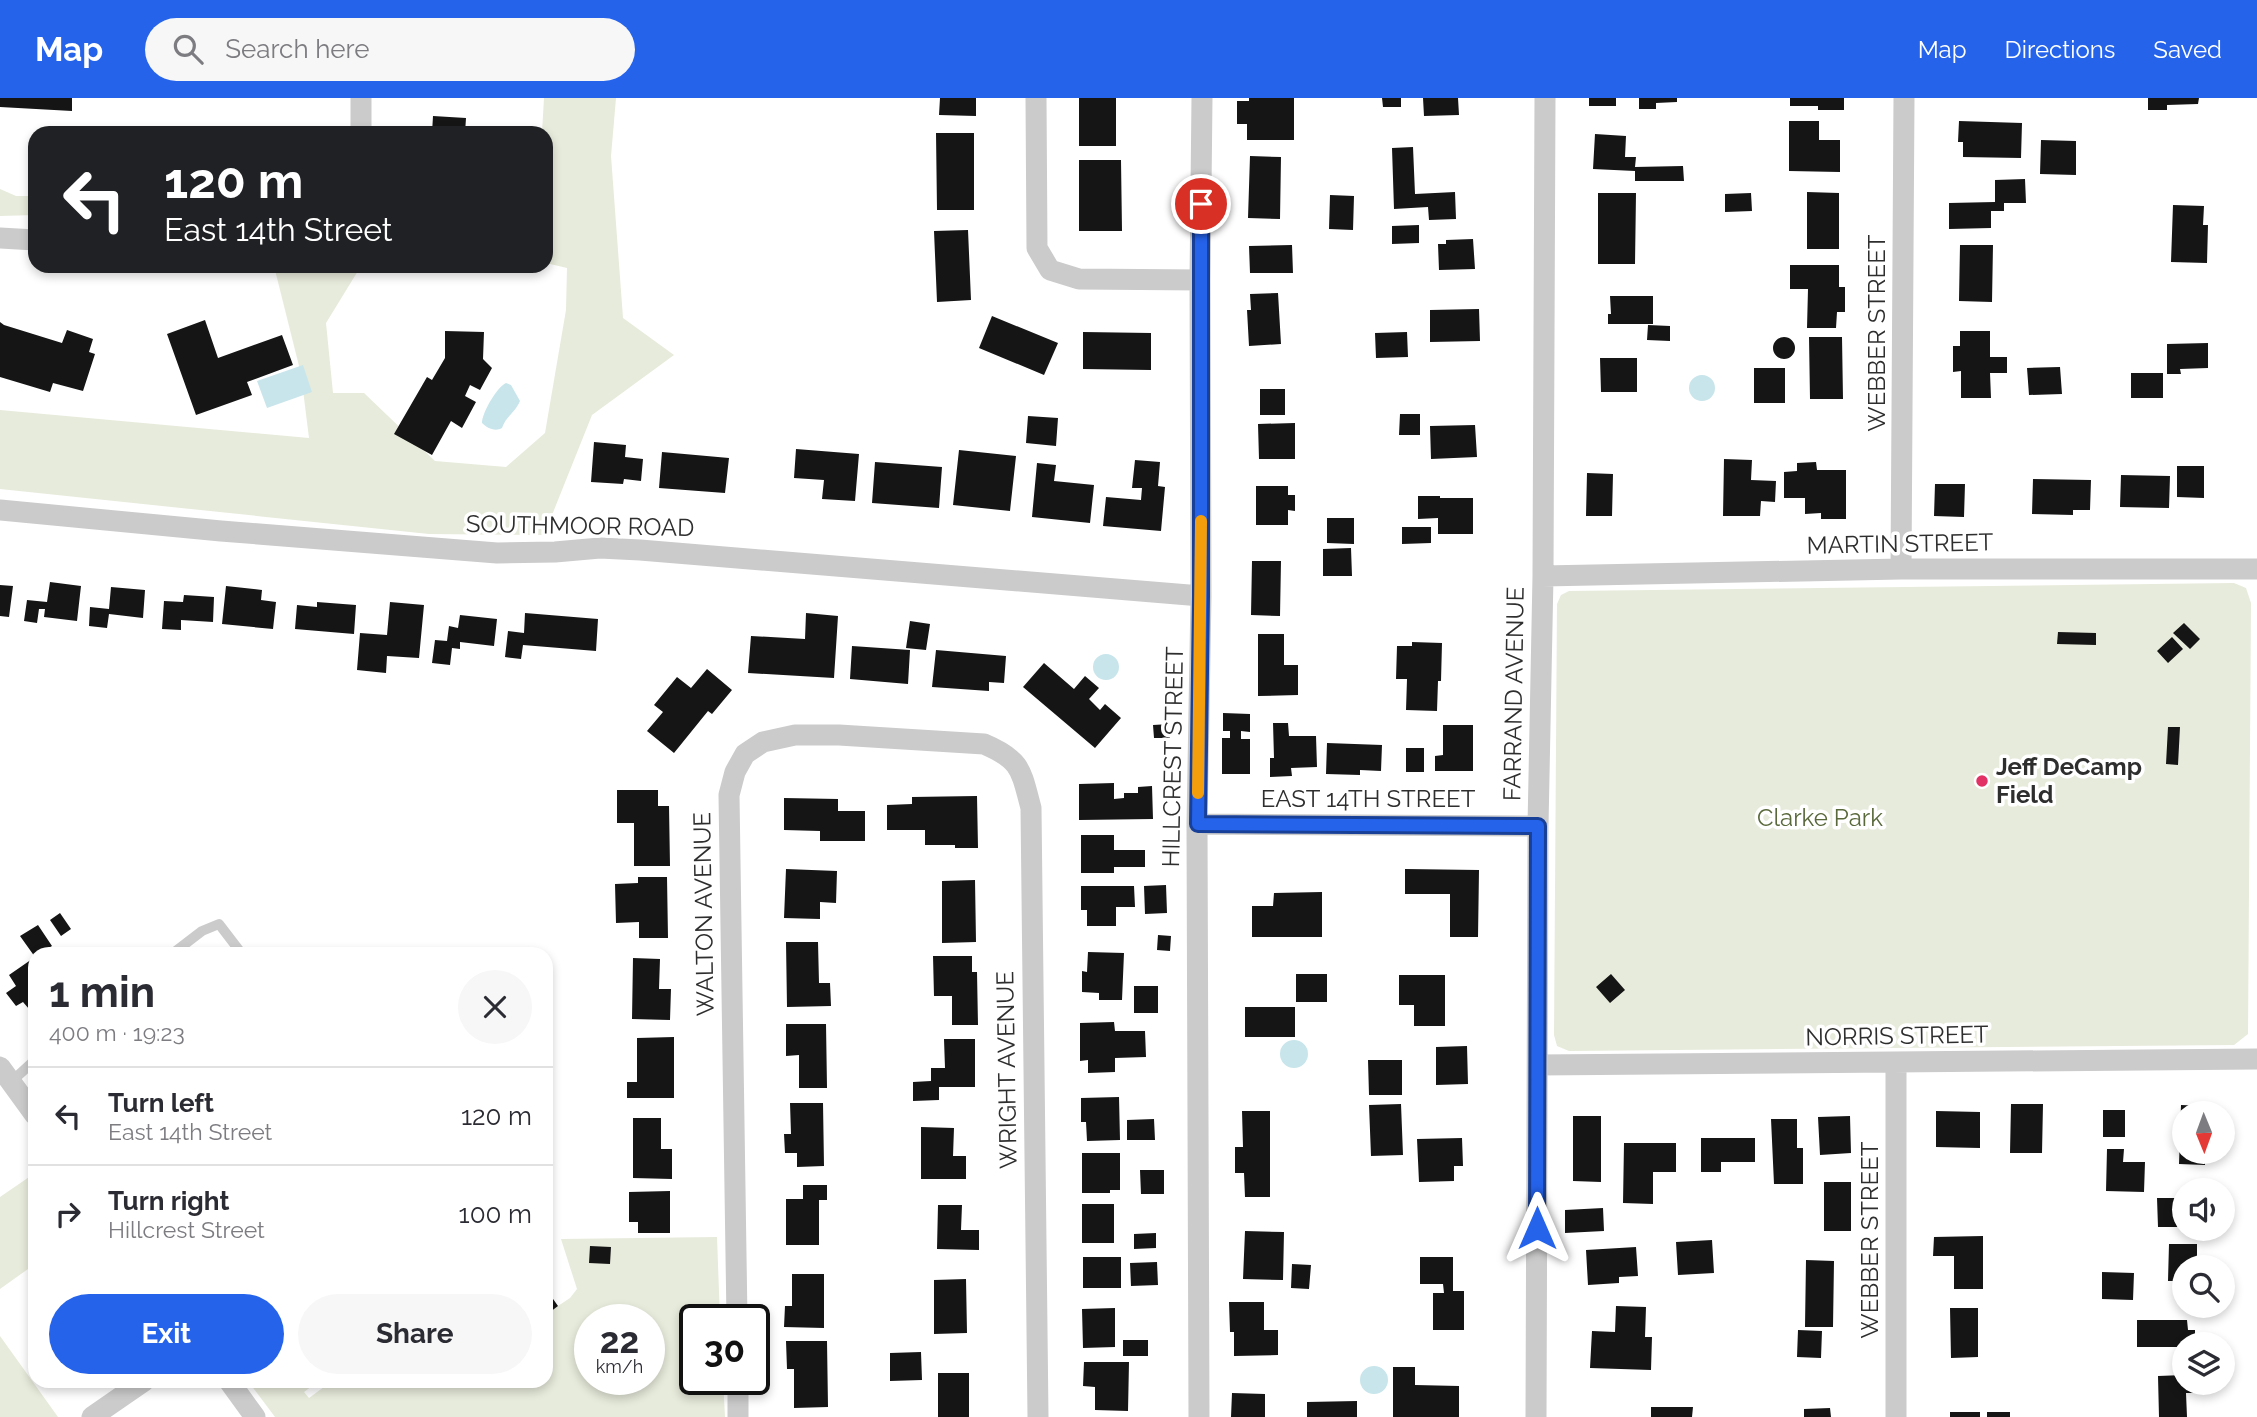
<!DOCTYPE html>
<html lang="en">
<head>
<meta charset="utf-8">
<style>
	:root { --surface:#fff; --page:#f7f7f7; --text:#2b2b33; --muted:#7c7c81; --line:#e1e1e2; --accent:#2563eb }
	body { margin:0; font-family:Raleway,sans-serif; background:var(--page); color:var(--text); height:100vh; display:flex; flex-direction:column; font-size:26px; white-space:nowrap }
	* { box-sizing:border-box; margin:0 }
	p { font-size:23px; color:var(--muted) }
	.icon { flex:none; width:38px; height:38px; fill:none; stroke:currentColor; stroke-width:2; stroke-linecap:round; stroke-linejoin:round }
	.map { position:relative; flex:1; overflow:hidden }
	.panel { position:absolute; left:28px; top:849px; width:525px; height:441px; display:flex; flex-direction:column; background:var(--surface); border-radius:21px; box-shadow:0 4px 10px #0003 }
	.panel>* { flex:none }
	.hud { position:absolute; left:28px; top:28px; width:525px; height:147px; border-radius:21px; box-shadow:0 4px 10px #0003; background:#202124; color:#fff; overflow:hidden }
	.needle { width:46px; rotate:179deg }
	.fabs { position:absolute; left:2172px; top:1003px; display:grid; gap:14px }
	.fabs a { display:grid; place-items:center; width:63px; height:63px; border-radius:50%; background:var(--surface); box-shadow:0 4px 10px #0003; font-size:35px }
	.speed { position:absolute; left:574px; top:1206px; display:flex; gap:14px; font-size:35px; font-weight:700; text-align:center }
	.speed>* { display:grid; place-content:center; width:91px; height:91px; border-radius:50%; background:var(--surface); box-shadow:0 4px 10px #0003; line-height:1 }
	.speed small { font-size:18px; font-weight:400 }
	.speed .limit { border:4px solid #111; border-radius:10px; background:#fff; color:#111 }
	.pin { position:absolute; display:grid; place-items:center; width:60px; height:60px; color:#fff; margin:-30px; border:4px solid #fff; border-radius:50%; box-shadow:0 2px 7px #0007 }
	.me { position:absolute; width:77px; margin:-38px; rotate:0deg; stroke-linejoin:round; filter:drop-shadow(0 0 5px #0008) }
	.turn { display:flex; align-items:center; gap:24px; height:147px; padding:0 21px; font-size:32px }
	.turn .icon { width:91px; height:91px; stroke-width:2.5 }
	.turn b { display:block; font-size:49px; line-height:60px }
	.round { display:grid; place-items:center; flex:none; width:74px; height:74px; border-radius:37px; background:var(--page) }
	.head { display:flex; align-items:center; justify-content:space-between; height:119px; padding:0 21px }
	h1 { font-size:42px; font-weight:700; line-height:52px }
	.action { display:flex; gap:14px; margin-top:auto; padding:14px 21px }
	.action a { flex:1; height:80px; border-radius:42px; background:var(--accent); color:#fff; font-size:28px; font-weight:700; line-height:80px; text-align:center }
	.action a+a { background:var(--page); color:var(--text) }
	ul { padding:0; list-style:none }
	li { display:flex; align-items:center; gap:21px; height:98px; padding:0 21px; border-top:2px solid var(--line) }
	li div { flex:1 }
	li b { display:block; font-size:26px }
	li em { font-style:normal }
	header { display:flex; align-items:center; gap:42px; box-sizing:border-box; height:98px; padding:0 35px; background:var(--accent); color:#fff }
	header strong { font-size:33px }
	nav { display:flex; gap:38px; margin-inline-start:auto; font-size:24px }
	.search { width:490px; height:63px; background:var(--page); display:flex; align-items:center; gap:18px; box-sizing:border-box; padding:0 24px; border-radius:38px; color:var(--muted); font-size:26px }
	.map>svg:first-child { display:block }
</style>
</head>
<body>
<header>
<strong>Map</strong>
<div class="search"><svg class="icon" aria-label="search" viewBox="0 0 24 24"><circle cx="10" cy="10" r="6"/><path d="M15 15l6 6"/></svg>Search here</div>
<nav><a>Map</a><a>Directions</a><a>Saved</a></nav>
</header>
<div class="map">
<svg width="2257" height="1319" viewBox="0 0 2257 1319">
	<rect width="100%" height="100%" fill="#fff"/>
	<!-- green -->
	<path fill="#e7ebdb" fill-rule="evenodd" d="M544,0H616L611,58L623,220L674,257L592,317L544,437L429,436L0,391V312L309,340L301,276L274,168H361L326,225L333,295H364L435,363L506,369L545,335L566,212L567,170L546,165V35H542Z
		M0,91L16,98H35V117L0,118Z
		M2234,485L2246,490L2251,505L2248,936L2234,947L1569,953L1557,948L1554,937L1557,506L1561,497L1569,493Z
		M35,1075V1166L0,1191V1099Z
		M717,1139L720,1221L695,1222V1281H723L725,1319H275L248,1283H319L304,1294L309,1300L332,1283H546V1216L570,1200L577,1191L561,1141ZM590,1222H649V1281H590Z
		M0,1238L58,1319H0Z"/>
	<!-- water -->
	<path fill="#c8e5eb" d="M303,267L312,294L267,310L257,283Z
		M1689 290a13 13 0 1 1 26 0a13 13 0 1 1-26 0Z
		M506,285L511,287L520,303C515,315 506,318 502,330C495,334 487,330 482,325C482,315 497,289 506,285Z
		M1093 569a13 13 0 1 1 26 0a13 13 0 1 1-26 0Z
		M1280 956a14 14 0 1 1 28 0a14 14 0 1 1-28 0Z
		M1360 1282a14 14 0 1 1 28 0a14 14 0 1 1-28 0Z"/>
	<!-- building -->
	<path fill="#151515" d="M0,0H72V13L0,9Z
		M940,0H976V18L939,17Z
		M1079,0H1116V48H1079Z
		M1249,0H1294V42H1247V26H1237V3H1249Z
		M1382,0H1401V9H1383Z
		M1423,0H1458L1459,17L1424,18Z
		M1589,0H1616V8H1589Z
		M1639,0H1677V4L1656,5V11H1639Z
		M1790,0H1844V12H1818V8H1790Z
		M2148,0H2199L2198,6L2167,7V12H2148Z
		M433,18L466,20L465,35H432Z
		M1789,23H1819V42H1840V74L1789,73Z
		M1959,23L2022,25L2021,60L1963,59V44H1958Z
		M936,35H974V112H937Z
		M1595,36L1626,38L1625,59H1636L1635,69L1683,68L1684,83H1635V73L1593,71Z
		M2041,42L2076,43V77L2040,76Z
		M1413,49L1415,96L1455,94L1456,121L1429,122L1428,109L1394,111L1392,50Z
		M1250,58L1281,59L1280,121L1248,120Z
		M1079,62H1121L1122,133H1079Z
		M2025,81L2026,105H2004V113H1991V130L1949,131V105L1995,104V82Z
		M1807,94L1839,95V151H1807Z
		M1598,95H1636L1635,166H1598Z
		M1751,95L1752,113L1725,114V96Z
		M1330,97L1354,98L1353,132L1329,131Z
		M2173,107L2204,108L2203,127H2208L2207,165L2171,164Z
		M1419,127V145L1392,146V128Z
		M968,132L971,202L937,204L934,133Z
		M1473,141L1475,171L1439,172L1438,146H1446V142Z
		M1292,147L1293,175H1250L1249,148Z
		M1960,147H1993L1992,204L1959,203Z
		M1790,167H1839V189H1845V214H1837L1836,230H1807L1808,191H1790Z
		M1278,195L1281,246L1249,248L1247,212H1251L1250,196Z
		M1610,198H1653V226H1608V216H1611Z
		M1479,211L1480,243L1430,244V212Z
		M992,218L1058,245L1044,277L979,250Z
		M205,222L218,260L282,237L293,267L247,284L252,297L196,317L167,236Z
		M0,224L4,227L62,245L67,232L93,241L89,254L95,256L83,293L53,285L50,294L0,279Z
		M1648,227L1670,228V243L1647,242Z
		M445,233L484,234L483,261L492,270L480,292L470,287L465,298L476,304L462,330L451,323L432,357L394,336L427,279L432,282L445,260Z
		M1960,233H1990V259H2007V275H1990L1991,300H1961V273L1953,274V248H1960Z
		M1083,234L1151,235V272L1083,271Z
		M1407,234L1408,259L1376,260L1375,235Z
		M1809,239H1842L1843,301H1810Z
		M1773 250a11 11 0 1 1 22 0a11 11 0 1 1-22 0Z
		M2208,245V270L2180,271L2181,276H2167V246Z
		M1600,260H1637V294H1601Z
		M2060,269L2062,296L2029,297L2027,270Z
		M1754,270H1785V305H1754Z
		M2131,275H2163V300H2131Z
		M1260,291H1285V317H1260Z
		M1400,316H1420V337H1399Z
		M1028,318L1058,320L1056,348L1026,345Z
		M1295,325V361H1259L1258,326Z
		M1475,327L1477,359L1431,361L1430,328Z
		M594,344L626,347L625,359L643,361L641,383L624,381L623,386L591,384Z
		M796,351L859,356L855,403L822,401L824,382L794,380Z
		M959,352L1016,358L1010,413L953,407Z
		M662,354L729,360L725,395L659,390Z
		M1724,361L1752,362L1751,382L1776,383L1775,404L1761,403L1760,418H1723Z
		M1135,362L1160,364L1158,388L1165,389L1161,433L1103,428L1106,399L1141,402L1142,390H1132Z
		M875,364L942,369L939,410L872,405Z
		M1816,364L1817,372H1846V421H1821V415L1805,416V400H1784V374L1797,373V365Z
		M1037,365L1056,367L1054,383L1094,387L1090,425L1032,419Z
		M2177,368H2204V400L2177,399Z
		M1587,375L1613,376L1612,418H1586Z
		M2121,377L2170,378L2169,410L2120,409Z
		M2033,381L2091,382L2090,412H2073V417L2032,416Z
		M1935,386H1965L1964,419L1934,418Z
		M1256,388H1288V397H1295V413L1288,412V427H1256Z
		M1418,398H1440V400H1473V436H1438V420L1418,421Z
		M1327,420H1354V446L1327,445Z
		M1402,429H1431V445L1402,446Z
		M1351,450L1352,478H1323V451Z
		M1252,463H1281L1280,518L1251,517Z
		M50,484L81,488L77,523L44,519L45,511H39L37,525L24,523L27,502L47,504Z
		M0,487L13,488L9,519L0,518Z
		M226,488L262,492L261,502L276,504L273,531L222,526Z
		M111,489L145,492L143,520L109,516L107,530L89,528L90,509L109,511Z
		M184,497L214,499L213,524L181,522V532L162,531L164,503L183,504Z
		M317,504L356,507L354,536L295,531L297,507L317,509Z
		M390,504L424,507L419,560L387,558L386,575L357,572L360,535L387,537Z
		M525,515L598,521L596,553L523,547L521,561L505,559L508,533L524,535Z
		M806,515L838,518L834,580L748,575L751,538L805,541Z
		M460,517L497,521L494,548L460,544V551L452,550L450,567L432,565L435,542L447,543L449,528L458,530Z
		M910,523L930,526L926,552L906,550Z
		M2184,525L2200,541L2190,551L2173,535Z
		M2058,534L2096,535V547L2057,546Z
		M1258,536H1284V567H1298V597L1258,598Z
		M2172,539L2183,551L2168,565L2157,553Z
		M1412,544L1442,545L1441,583H1438L1437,613L1406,612L1407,581H1396L1397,548H1412Z
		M852,548L910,552L908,586L850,581Z
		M936,552L1006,558L1004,585L989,584V593L932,589Z
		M1044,565L1074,591L1085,578L1099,590L1089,601L1100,612L1105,606L1121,620L1095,650L1023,589Z
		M707,571L732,592L712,616L708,613L674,655L647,633L663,614L654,607L677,579L691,590Z
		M1223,615L1250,616V634L1241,633V641H1250V676H1222V640H1230V633H1223Z
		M1273,625H1288L1289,638H1316L1317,669L1291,670L1292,678L1270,679V660H1274Z
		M1170,626V640H1154L1153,627Z
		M1443,627H1473V673H1435V658L1443,657Z
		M2168,629H2180L2178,667L2166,666Z
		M1327,645L1382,647L1381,673L1360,672V677L1326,676Z
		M1406,650H1424V674H1406Z
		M1114,685V701L1124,700V695H1138V689L1152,688L1153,721L1079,722V686Z
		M617,692H658V708H669L670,768H634V725H617Z
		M977,698L978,750H955V747H925V732H887V707L912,706V699Z
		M784,700L838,701V713H865V743H820V733L784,732Z
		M1081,737H1114V752H1145V769H1114V775H1081Z
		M786,771L837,773L836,805L820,804V821L784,820Z
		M1405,771L1479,772L1478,839H1450V796H1405Z
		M638,779H667L668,840H639V824L616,825L615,786L638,785Z
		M975,782L976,844L942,845V783Z
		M1166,787L1167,815L1145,816L1144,788Z
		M1081,788H1134L1135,809H1116V828H1087V812H1081Z
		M1322,794V839H1252V808H1273L1274,795Z
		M60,815L71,831L61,838L50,822Z
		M38,827L52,848L45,852L48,856H35V918L23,904L16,908L6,895L16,888L9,877L35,859L20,838Z
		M1158,837L1171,838L1170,853L1157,852Z
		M786,844H818L819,885H830L831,908L787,909Z
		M1088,854L1124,855L1122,902H1099V895L1082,894V873L1087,874Z
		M933,858H972V874H977L978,927H952V898H934Z
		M633,860L660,861L659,891H671L670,922L632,921Z
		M1296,876H1327V904H1296Z
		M1611,876L1625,892L1610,905L1596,889Z
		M1399,877H1445V928H1414V907H1399Z
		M1134,888H1158V915H1134Z
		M1245,909H1295V939H1245Z
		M1114,924L1115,933H1145L1146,959L1115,960V974L1088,975V962L1080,963V925Z
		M786,926H826L827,990H799V957L786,958Z
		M674,939V1000H627V984H637V940Z
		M944,941H975V989H939V1002L913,1003V984L931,983V970H945Z
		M1467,948L1468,986L1436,987V949Z
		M1368,962H1402V997H1369Z
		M1119,999L1120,1042L1087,1043L1086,1024H1081V1000Z
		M790,1005H823L824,1068L797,1069V1055H785L784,1036H791Z
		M1401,1006L1403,1057L1371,1058L1369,1007Z
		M2011,1006H2043L2042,1055H2010Z
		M2181,1007L2206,1008V1015H2184V1054H2205V1067L2179,1066Z
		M2103,1012H2125V1039H2103Z
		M1242,1013H1270V1099H1245L1244,1075H1235V1049H1243Z
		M1936,1013L1980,1014V1050L1936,1049Z
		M1573,1018H1601V1084L1573,1083Z
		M1850,1018L1851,1055L1820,1057L1818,1019Z
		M633,1020H661V1051H672V1081L633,1080Z
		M1154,1021L1155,1042H1127V1022Z
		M1771,1021H1797V1050H1803V1086H1774Z
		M921,1029L954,1030L953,1058H966V1081H921Z
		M1462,1040L1463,1068H1454V1083L1419,1084L1417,1041Z
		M1701,1040H1755V1064H1721V1074H1701Z
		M1624,1045H1676V1074H1653V1106L1623,1105Z
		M2107,1051H2124L2123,1064H2145L2144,1094L2106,1093Z
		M1082,1055H1120V1092H1110V1095H1082Z
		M1140,1072H1164V1096H1141Z
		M1824,1084H1851V1133H1824Z
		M803,1087H827V1102H819V1147H786V1101H803Z
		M670,1093V1135H638V1124H629V1094Z
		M2157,1100H2184V1129H2158Z
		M1082,1106H1114V1145H1082Z
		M938,1107H962L961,1132H979V1152L937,1151Z
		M1603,1110L1604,1133L1565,1135V1112Z
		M1245,1133L1284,1134L1283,1182L1243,1181Z
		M1156,1135V1150L1134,1151V1136Z
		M1983,1138V1191H1954V1158H1933L1934,1139Z
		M1712,1142L1714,1175L1678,1177L1676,1144Z
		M2169,1146H2197V1169H2184V1183H2168Z
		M590,1148L611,1149L610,1166L589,1165Z
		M1636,1149L1638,1178L1619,1179V1185L1588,1187L1586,1152Z
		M1083,1159H1121V1190H1083Z
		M1420,1159H1453V1193H1464V1232H1433V1195H1444L1443,1186H1420Z
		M1806,1162L1834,1163L1833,1229H1805Z
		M1157,1164L1158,1187L1131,1188L1130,1165Z
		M1292,1166L1311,1167L1309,1191L1291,1190Z
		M2102,1174L2134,1175L2133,1202L2102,1201Z
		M792,1176H824V1230L784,1229L785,1208H792Z
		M966,1181L967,1235L934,1236V1182Z
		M546,1191L558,1208L546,1217Z
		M1229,1204H1264V1232H1278V1257L1234,1258V1234H1230Z
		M1616,1208L1646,1209L1645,1239H1652L1651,1272L1590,1270L1592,1233L1615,1234Z
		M1115,1210V1249L1083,1250L1082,1211Z
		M1950,1210H1978V1259L1951,1260Z
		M2137,1222H2187L2188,1232H2195V1246H2184V1249H2137Z
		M1798,1232L1822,1233L1821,1260L1797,1259Z
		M1123,1242H1148V1258H1123Z
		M786,1243H827L828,1309L794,1310V1271H787Z
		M921,1254L922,1282L890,1283V1255Z
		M1084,1264H1129L1128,1313L1095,1312V1289L1083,1288Z
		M1393,1269H1415V1287L1459,1288V1319H1393Z
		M938,1275H969V1319H938Z
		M2184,1277V1284H2196V1295H2186L2187,1319H2159L2158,1278Z
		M1232,1295L1265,1296V1319H1231Z
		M1357,1303V1319H1307V1304Z
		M1651,1309H1693L1692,1319H1651Z
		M1830,1310L1831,1319H1804V1311Z
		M1950,1314H1980V1319H1950Z
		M1987,1314H2010V1319H1987Z"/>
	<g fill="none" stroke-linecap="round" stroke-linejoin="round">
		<!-- service -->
		<path stroke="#cbcbcb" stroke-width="10" d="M172,856L202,833L219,826L242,856
			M11,984L35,962"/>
		<!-- minor -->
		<path stroke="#cbcbcb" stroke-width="21" d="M1036,0L1037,150L1050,172L1079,181L1200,182
			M361,35V0
			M0,140L35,142
			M0,412L221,433L497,455L555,454L600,450L640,452L1201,498
			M1901,471L1904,0
			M1543,478L1901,471H2257
			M1197,726L1538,728
			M1538,967L2257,961
			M0,969L35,1017
			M737,1222L729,697L735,674L745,656L763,644L795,637H839L984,646C1022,662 1021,673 1031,710L1038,1319
			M738,1281V1319
			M229,1283L255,1319
			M92,1319L144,1283
			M1199,1319L1197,726L1201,498L1200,182L1202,0
			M1536,1319L1538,728L1543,478L1545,0
			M1896,1319V965"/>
	</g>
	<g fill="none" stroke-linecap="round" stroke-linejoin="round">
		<defs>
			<path id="route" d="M1201,106V498L1198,726L1538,728L1537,1130"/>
		</defs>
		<!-- route casing -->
		<use href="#route" stroke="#184099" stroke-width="18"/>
		<!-- route -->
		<use href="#route" stroke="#2563eb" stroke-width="12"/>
		<!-- slow -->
		<path stroke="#f59e0b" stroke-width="12" d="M1198,695L1201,423"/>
	</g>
	<!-- markers -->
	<circle fill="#e23265" stroke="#fff" stroke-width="2.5" cx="1982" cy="683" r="7"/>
	<g text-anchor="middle" stroke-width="7" stroke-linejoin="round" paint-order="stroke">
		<!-- street labels -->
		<g font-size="24" fill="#2e2e2e" stroke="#fff">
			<text transform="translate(1877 235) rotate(-90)" y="8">WEBBER STREET</text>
			<text transform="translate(580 428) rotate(1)" y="8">SOUTHMOOR ROAD</text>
			<text transform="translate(1900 446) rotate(-1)" y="8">MARTIN STREET</text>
			<text transform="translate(1514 596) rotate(-89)" y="8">FARRAND AVENUE</text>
			<text transform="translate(1173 659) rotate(-89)" y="8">HILLCREST STREET</text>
			<text x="1368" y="709">EAST 14TH STREET</text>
			<text transform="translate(704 816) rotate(-91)" y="8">WALTON AVENUE</text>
			<text transform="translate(1897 938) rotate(-1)" y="8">NORRIS STREET</text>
			<text transform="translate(1007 972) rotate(-91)" y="8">WRIGHT AVENUE</text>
			<text transform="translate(1870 1142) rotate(-90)" y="8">WEBBER STREET</text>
		</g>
		<!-- poi labels -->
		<g font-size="24" font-weight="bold" fill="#2e2e2e" stroke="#fff" text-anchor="start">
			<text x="1996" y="677">Jeff DeCamp<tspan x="1996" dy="28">Field</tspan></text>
		</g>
		<!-- park labels -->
		<g font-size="24" fill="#5a693c" stroke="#fff">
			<text x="1820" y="728">Clarke Park</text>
		</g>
	</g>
</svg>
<div class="fabs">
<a><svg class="needle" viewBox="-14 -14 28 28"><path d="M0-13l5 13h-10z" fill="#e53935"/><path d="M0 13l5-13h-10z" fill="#7c7c81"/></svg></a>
<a><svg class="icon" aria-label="sound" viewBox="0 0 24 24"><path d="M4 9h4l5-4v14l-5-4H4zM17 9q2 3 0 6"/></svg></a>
<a><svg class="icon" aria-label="search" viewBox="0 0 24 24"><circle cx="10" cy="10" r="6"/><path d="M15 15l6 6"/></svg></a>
<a><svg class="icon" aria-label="layers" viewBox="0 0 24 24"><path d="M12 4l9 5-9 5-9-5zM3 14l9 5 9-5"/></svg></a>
</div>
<div class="speed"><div>22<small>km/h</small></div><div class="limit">30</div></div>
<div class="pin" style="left:1201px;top:106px;background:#d93025"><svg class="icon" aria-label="arrive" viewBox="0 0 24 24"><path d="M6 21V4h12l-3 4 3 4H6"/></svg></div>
<svg class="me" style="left:1537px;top:1130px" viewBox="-20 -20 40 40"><path d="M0-17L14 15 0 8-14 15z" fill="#2563eb" stroke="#fff" stroke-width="4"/></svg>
<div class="hud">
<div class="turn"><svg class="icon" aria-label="left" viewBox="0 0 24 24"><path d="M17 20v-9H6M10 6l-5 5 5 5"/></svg><div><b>120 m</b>East 14th Street</div></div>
</div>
<section class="panel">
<div class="head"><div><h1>1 min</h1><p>400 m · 19:23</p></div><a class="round"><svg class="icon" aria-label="close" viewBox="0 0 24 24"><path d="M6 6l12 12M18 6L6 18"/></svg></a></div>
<ul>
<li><svg class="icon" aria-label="left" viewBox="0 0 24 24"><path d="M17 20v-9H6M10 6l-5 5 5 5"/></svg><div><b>Turn left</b><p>East 14th Street</p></div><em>120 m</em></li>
<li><svg class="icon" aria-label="right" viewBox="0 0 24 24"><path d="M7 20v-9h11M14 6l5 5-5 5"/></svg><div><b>Turn right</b><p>Hillcrest Street</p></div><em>100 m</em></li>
</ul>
<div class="action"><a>Exit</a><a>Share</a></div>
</section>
</div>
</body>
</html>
